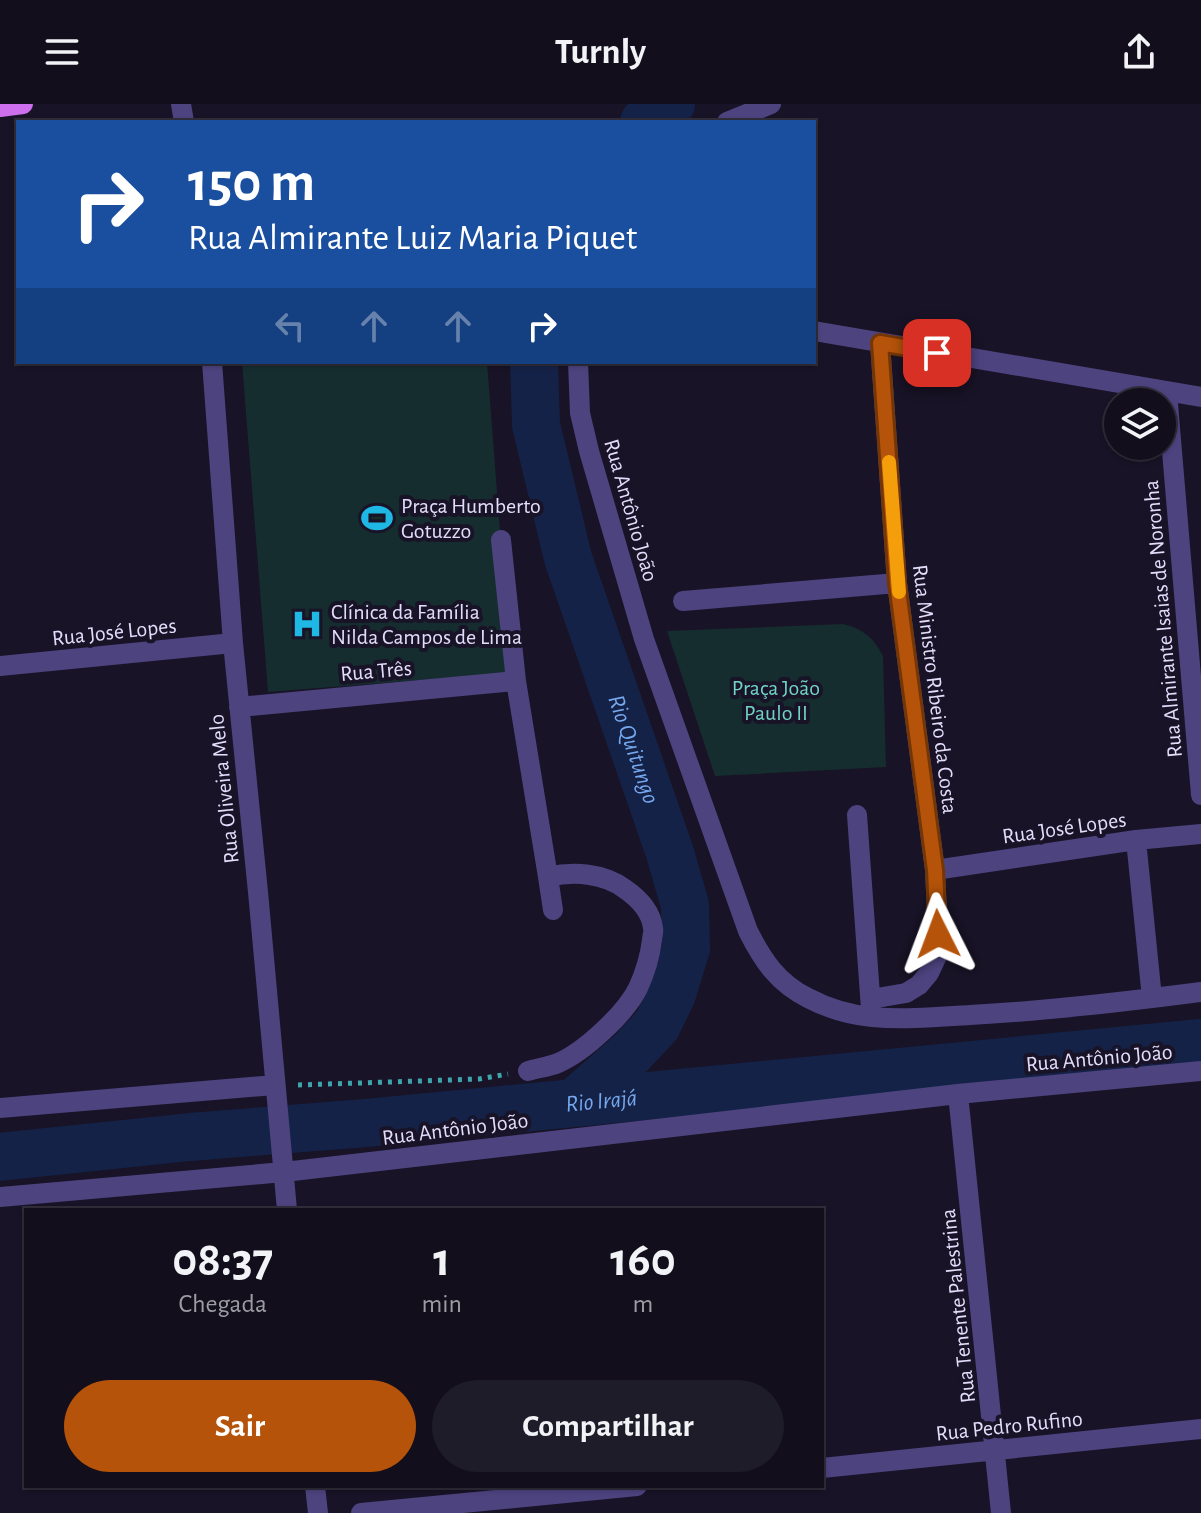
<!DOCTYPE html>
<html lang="pt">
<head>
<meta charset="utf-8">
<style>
	:root { --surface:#120e1c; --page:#1f1c29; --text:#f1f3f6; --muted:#9c9ca3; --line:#312e3b; --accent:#b45309 }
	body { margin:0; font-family:"Alegreya Sans",sans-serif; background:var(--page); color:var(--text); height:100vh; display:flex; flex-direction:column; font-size:30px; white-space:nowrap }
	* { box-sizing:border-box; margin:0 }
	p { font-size:26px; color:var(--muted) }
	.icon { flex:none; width:44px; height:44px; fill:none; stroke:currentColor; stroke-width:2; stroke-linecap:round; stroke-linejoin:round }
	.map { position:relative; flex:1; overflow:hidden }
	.panel { position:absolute; left:24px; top:1104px; width:800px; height:280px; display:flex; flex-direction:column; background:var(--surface); border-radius:0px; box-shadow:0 2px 6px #0004,0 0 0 2px var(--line) }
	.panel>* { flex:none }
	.guide { position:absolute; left:16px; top:16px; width:800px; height:244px; border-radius:0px; box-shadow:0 2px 6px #0004,0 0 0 2px var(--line); background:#1a4fa0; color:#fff; overflow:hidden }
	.tools { position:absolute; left:1104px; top:284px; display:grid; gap:16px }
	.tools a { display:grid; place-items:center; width:72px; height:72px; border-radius:50%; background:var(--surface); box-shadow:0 2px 6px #0004,0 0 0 2px var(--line); font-size:40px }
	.pin { position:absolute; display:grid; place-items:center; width:68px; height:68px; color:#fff; margin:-34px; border-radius:16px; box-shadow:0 4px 12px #0006 }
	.me { position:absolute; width:88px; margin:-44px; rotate:357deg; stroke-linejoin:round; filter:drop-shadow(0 0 6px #0008) }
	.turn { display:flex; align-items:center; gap:28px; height:168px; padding:0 40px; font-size:36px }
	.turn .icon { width:104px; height:104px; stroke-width:2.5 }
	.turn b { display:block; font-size:56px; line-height:68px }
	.lanes { display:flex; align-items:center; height:76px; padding:0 40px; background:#0003; justify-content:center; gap:40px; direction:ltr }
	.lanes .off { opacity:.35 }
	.eta { display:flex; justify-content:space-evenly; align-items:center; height:136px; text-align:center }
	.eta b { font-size:48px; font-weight:700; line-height:56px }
	.action { display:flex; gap:16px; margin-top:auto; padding:16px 40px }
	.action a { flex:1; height:92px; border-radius:48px; background:var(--accent); color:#fff; font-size:32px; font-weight:700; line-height:92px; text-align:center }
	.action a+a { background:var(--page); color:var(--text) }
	header { display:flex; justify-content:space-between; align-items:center; height:104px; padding:0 40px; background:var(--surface); font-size:36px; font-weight:700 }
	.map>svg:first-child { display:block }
</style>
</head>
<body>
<header><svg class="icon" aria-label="menu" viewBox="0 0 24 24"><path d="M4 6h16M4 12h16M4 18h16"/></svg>Turnly<svg class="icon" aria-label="share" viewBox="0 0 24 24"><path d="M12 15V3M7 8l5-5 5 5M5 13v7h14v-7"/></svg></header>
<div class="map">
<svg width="1201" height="1409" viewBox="0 0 1201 1409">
	<rect width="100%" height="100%" fill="#181326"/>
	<!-- green -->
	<path fill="#162d2f" d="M242,258H487L511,569L268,588Z
		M843,520C863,525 874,534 883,552L886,663L715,672L667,527Z"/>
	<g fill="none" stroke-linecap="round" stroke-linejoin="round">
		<!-- river -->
		<g stroke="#152247" stroke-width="48">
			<path d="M644,18L671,0"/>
			<path id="s1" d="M534,258L536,321L568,454L670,749L685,801L686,844L672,890L657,921L632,948L574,999"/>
			<path id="s2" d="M0,1053L190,1033L366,1019L1201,939"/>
		</g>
		<!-- path -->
		<path stroke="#3fa5ac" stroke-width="5" stroke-dasharray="4 6" stroke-linecap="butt" d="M298,981L479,975L508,970"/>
		<!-- minor -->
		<path stroke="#4d437f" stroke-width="20" d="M181,0L184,18
			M727,18L771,0
			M814,227L1201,293
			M212,258L233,539L258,788L287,1106
			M578,258L580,309L589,347L644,535L748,827C763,857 778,879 808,894C827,904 851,911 872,913C904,916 938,913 970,911C1047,907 1124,898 1201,888
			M1167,288L1201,691
			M501,436L516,577L548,773
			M683,497L897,479
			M0,562L233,539
			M239,603L516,577
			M857,711L871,905
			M1136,736L1152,894
			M935,766L1136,736L1201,730
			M871,895L906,889L919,881L929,869L938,850V830L935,766L897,479L880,239
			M528,967C538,964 549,963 558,959C584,948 626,909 638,884C645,869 650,852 652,836C652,832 654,828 653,824C651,807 638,794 625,785C604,769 573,767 548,773L553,806
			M958,990L1001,1409
			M0,1004L275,981
			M0,1093L284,1068L958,990L1201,967
			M822,1364L1201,1325
			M315,1382L318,1409
			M361,1409L637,1382"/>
		<!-- major -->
		<path stroke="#ce70ee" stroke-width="20" d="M0,3L23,0"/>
	</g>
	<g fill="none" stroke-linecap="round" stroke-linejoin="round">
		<defs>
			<path id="route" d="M937,249L880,239L897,479L935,766L938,830"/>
		</defs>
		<!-- route casing -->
		<use href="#route" stroke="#753606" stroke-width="20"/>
		<!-- route -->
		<use href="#route" stroke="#b45309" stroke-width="14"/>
		<!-- slow -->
		<path stroke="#f59e0b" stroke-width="14" d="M889,358L899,488"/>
	</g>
	<!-- icons -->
	<defs>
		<symbol id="stadium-bare" viewBox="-9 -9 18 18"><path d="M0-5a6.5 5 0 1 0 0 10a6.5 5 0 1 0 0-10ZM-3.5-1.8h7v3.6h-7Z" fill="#1fb8e4" stroke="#181326" stroke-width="2.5" paint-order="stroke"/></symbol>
		<symbol id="hospital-bare" viewBox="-9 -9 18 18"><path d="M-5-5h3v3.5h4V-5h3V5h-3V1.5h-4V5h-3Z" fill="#1fb8e4" stroke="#181326" stroke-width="2.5" paint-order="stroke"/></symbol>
	</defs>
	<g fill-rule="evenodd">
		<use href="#stadium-bare" x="355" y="392" width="44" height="44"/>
		<use href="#hospital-bare" x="285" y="498" width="44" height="44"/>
	</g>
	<g text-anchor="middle" stroke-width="8" stroke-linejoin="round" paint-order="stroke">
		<!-- poi labels -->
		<g font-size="22" fill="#e3dcfb" stroke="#181326" text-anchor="start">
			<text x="401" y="409">Praça Humberto<tspan x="401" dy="25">Gotuzzo</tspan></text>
			<text x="331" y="515">Clínica da Família<tspan x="331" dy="25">Nilda Campos de Lima</tspan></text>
		</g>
		<!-- street labels -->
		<g font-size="22" fill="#e3dcfb" stroke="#181326">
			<text transform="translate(632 406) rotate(74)" y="8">Rua Antônio João</text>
			<text transform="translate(1162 515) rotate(-95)" y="8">Rua Almirante Isaias de Noronha</text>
			<text transform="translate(114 527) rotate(-6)" y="8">Rua José Lopes</text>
			<text transform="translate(376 566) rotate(-5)" y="8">Rua Três</text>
			<text transform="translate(936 585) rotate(83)" y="8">Rua Ministro Ribeiro da Costa</text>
			<text transform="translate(223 685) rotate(-96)" y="8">Rua Oliveira Melo</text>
			<text transform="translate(1064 723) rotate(-8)" y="8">Rua José Lopes</text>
			<text transform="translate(1099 953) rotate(-5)" y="8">Rua Antônio João</text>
			<text transform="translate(455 1024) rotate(-7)" y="8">Rua Antônio João</text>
			<text transform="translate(957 1202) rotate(-96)" y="8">Rua Tenente Palestrina</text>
			<text transform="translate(1009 1321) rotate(-6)" y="8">Rua Pedro Rufino</text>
		</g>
		<!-- park labels -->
		<g font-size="22" fill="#70d3c6" stroke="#181326">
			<text x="776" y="591">Praça João<tspan x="776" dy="25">Paulo II</tspan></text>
		</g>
		<!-- water labels -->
		<g font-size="24" font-style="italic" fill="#76a8ee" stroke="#181326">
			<text dy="8" stroke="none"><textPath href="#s1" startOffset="402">Rio Quitungo</textPath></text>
			<text dy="8" stroke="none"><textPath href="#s2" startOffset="604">Rio Irajá</textPath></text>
		</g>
	</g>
</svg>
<div class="tools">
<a><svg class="icon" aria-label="layers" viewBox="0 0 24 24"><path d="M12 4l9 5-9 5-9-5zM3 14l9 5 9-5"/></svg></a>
</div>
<div class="pin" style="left:937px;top:249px;background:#d93025"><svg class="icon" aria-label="arrive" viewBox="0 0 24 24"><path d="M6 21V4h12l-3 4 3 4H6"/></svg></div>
<svg class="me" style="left:938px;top:830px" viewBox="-20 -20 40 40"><path d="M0-17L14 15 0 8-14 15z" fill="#b45309" stroke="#fff" stroke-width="4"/></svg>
<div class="guide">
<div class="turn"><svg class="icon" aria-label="right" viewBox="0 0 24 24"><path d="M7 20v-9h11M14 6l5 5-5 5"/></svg><div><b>150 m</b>Rua Almirante Luiz Maria Piquet</div></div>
<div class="lanes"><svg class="icon off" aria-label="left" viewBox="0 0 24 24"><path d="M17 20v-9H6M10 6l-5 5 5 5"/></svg><svg class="icon off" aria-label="ahead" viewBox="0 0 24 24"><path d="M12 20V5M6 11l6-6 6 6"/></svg><svg class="icon off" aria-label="ahead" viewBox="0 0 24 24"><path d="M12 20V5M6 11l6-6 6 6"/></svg><svg class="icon" aria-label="right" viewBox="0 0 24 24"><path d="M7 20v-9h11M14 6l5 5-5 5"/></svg></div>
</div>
<section class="panel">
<div class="eta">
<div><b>08:37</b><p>Chegada</p></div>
<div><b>1</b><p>min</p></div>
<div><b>160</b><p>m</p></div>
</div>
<div class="action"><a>Sair</a><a>Compartilhar</a></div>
</section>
</div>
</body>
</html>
